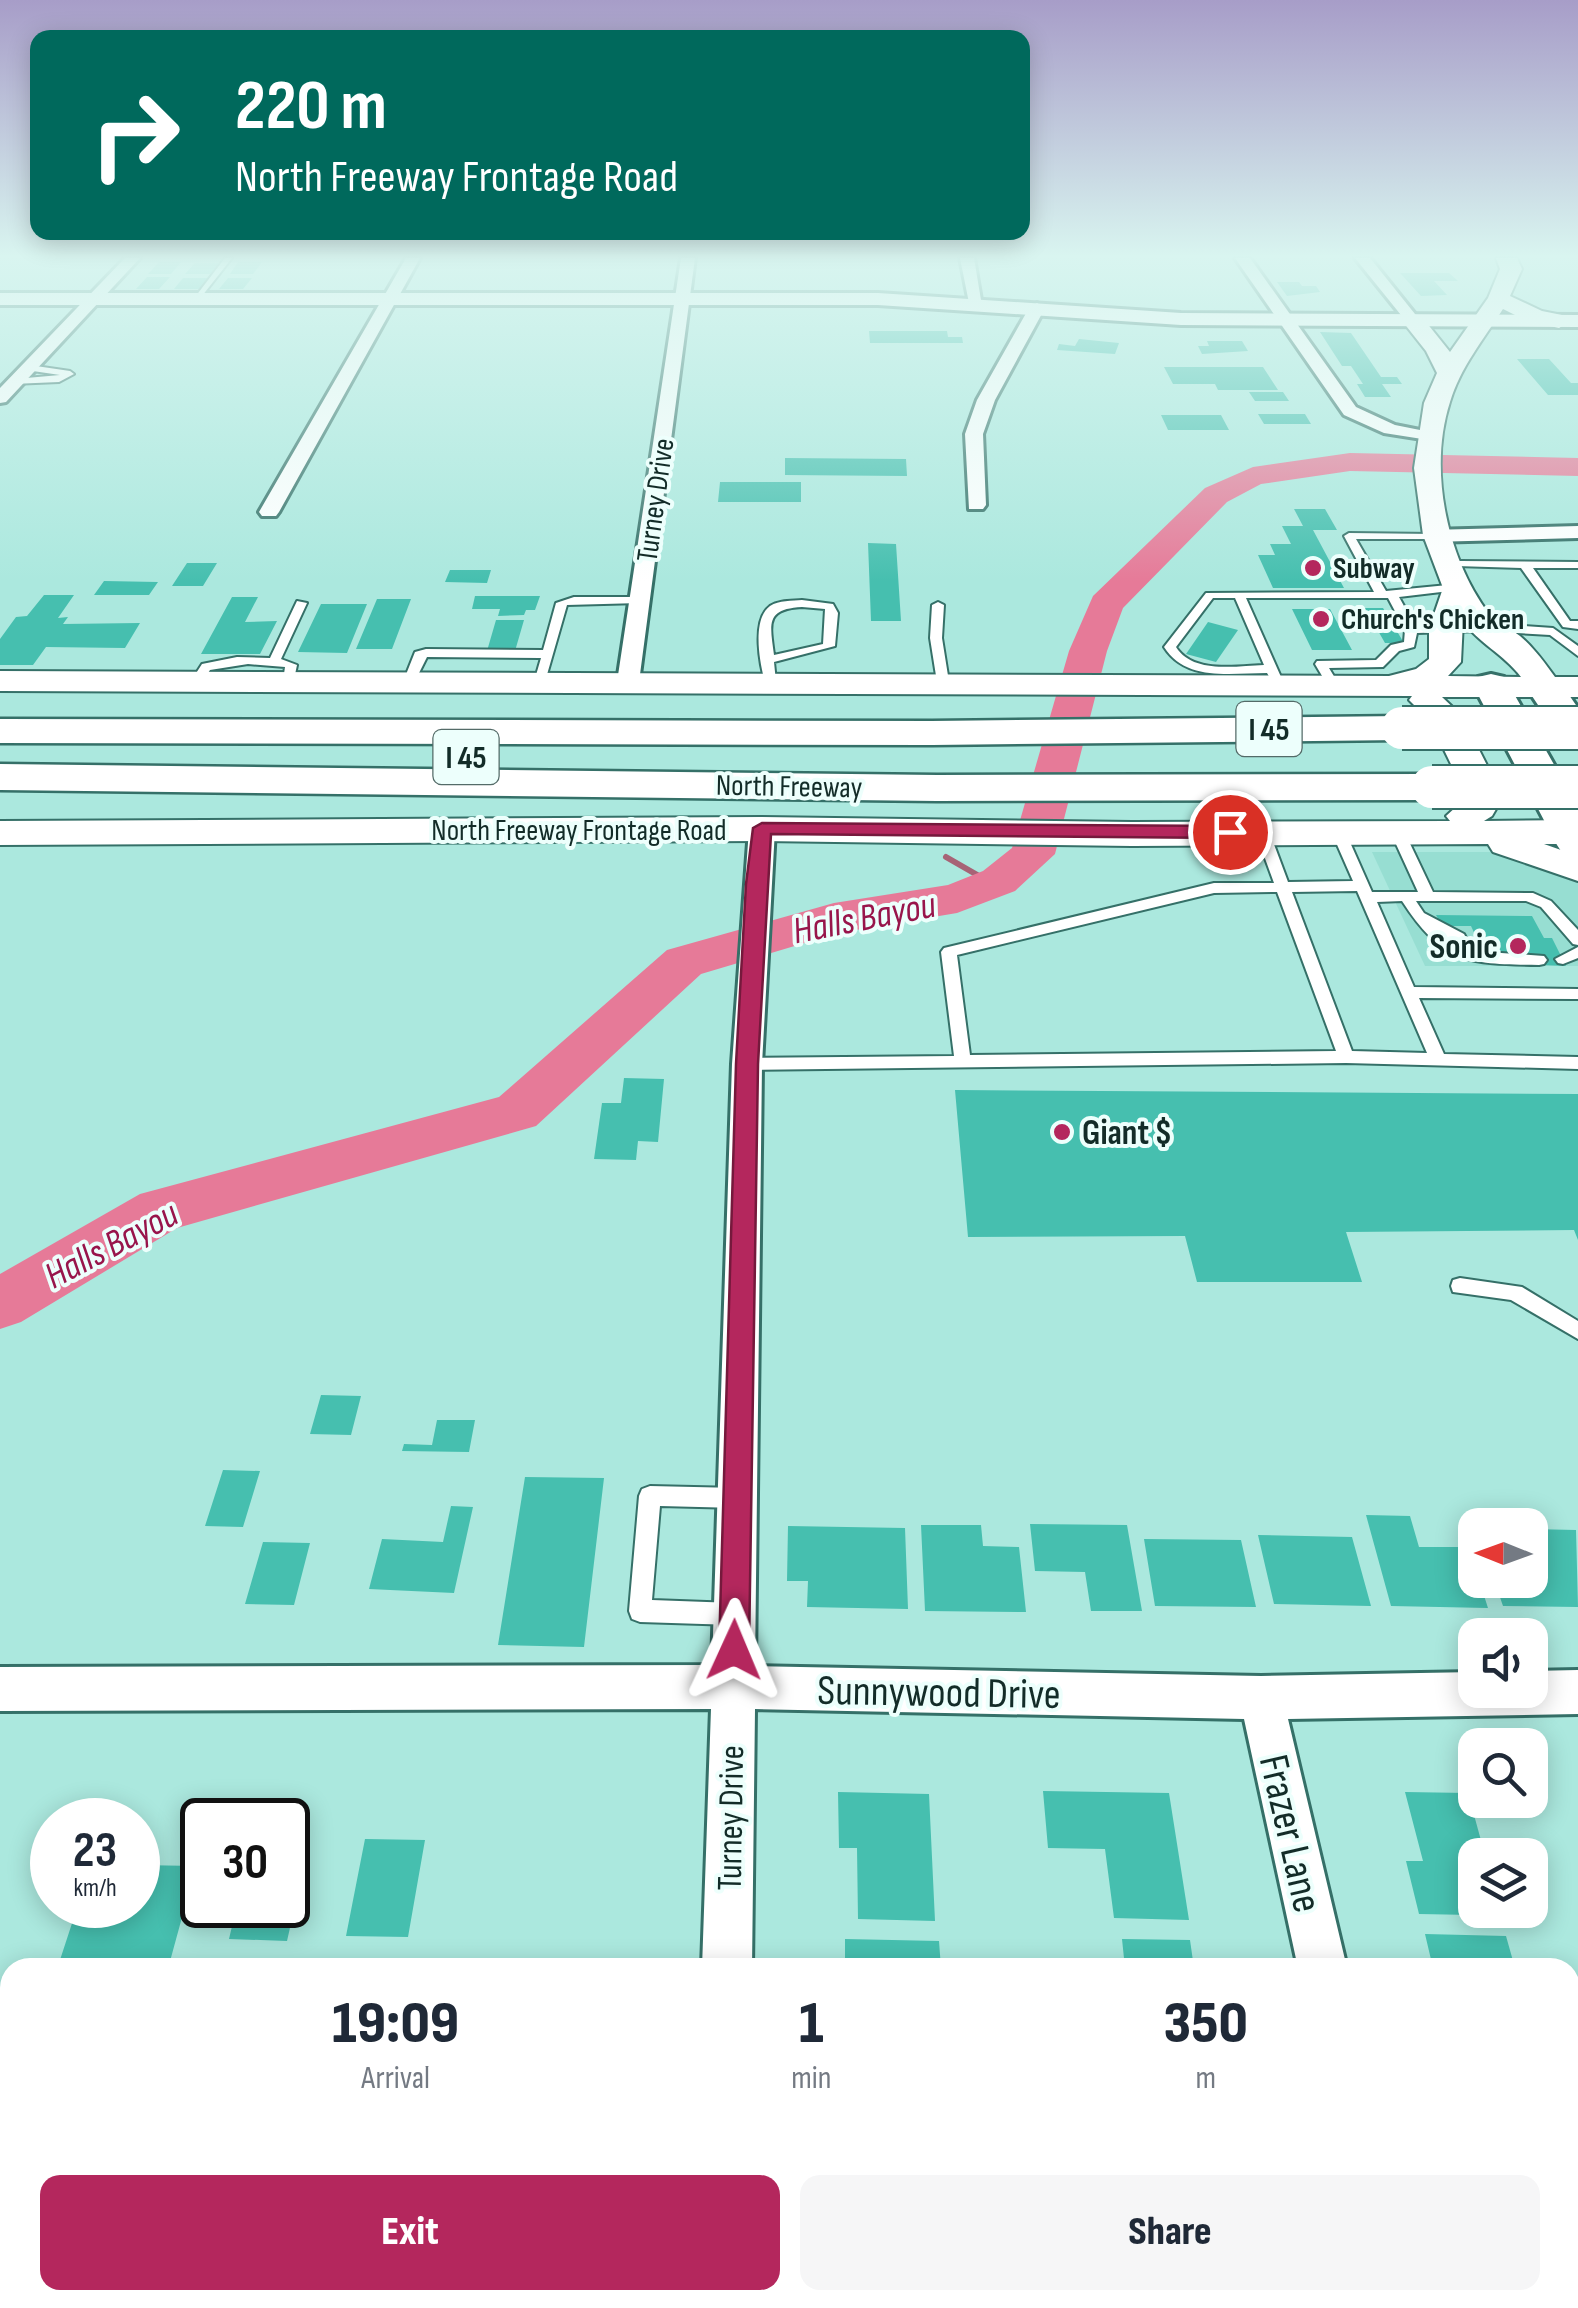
<!DOCTYPE html>
<html lang="en">
<head>
<meta charset="utf-8">
<style>
	:root { --surface:#fff; --page:#f6f6f7; --text:#1f2937; --muted:#747a83; --accent:#b4275d }
	body { margin:0; font-family:"Sofia Sans Condensed",sans-serif; background:var(--page); color:var(--text); height:100vh; display:flex; flex-direction:column; font-size:38px; white-space:nowrap }
	* { box-sizing:border-box; margin:0 }
	p { font-size:32px; color:var(--muted) }
	.icon { flex:none; width:55px; height:55px; fill:none; stroke:currentColor; stroke-width:2; stroke-linecap:round; stroke-linejoin:round }
	.map { position:relative; flex:1; overflow:hidden }
	.panel { position:absolute; left:0px; top:1958px; width:1580px; height:352px; display:flex; flex-direction:column; background:var(--surface); border-radius:30px 30px 0 0; box-shadow:0 5px 25px #0003 }
	.panel>* { flex:none }
	.guide { position:absolute; left:30px; top:30px; width:1000px; height:210px; border-radius:20px; box-shadow:0 5px 25px #0003; background:#00695c; color:#fff; overflow:hidden }
	.needle { width:65px; rotate:271deg }
	.buttons { position:absolute; left:1458px; top:1508px; display:grid; gap:20px }
	.buttons a { display:grid; place-items:center; width:90px; height:90px; border-radius:20px; background:var(--surface); box-shadow:0 5px 25px #0003; font-size:50px }
	.speed { position:absolute; left:30px; top:1798px; display:flex; gap:20px; font-size:50px; font-weight:700; text-align:center }
	.speed>* { display:grid; place-content:center; width:130px; height:130px; border-radius:50%; background:var(--surface); box-shadow:0 5px 25px #0003; line-height:1 }
	.speed small { font-size:25px; font-weight:400 }
	.speed .limit { border:5px solid #111; border-radius:15px; background:#fff; color:#111 }
	.pin { position:absolute; display:grid; place-items:center; width:85px; height:85px; color:#fff; margin:-42px; border:5px solid #fff; border-radius:50%; box-shadow:0 2px 10px #0007 }
	.me { position:absolute; width:110px; margin:-55px; rotate:1deg; stroke-linejoin:round; filter:drop-shadow(0 0 8px #0008) }
	.turn { display:flex; align-items:center; gap:35px; height:210px; padding:0 40px; font-size:45px }
	.turn .icon { width:130px; height:130px; stroke-width:2.5 }
	.turn b { display:block; font-size:70px; line-height:85px }
	.eta { display:flex; justify-content:space-evenly; align-items:center; height:170px; text-align:center }
	.eta b { font-size:60px; font-weight:800; line-height:70px }
	.primary-button { display:flex; gap:20px; margin-top:auto; padding:20px 40px }
	.primary-button a { flex:1; height:115px; border-radius:20px; background:var(--accent); color:#fff; font-size:40px; font-weight:800; line-height:115px; text-align:center }
	.primary-button a+a { background:var(--page); color:var(--text) }
	.map>svg:first-child { display:block }
</style>
</head>
<body>
<div class="map">
<svg width="1578" height="2308" viewBox="0 0 1578 2308">
	<rect width="100%" height="100%" fill="#abe8de"/>
	<!-- built -->
	<path fill="#97ded2" d="M1372,852H1578V966H1425Z"/>
	<g fill="none" stroke-linecap="round" stroke-linejoin="round">
		<!-- stream -->
		<path stroke="#a76376" stroke-width="6" d="M946,857L993,884"/>
		<!-- river -->
		<path fill="#e67a98" fill-rule="evenodd" d="M1350,453L1578,458V476L1350,471L1261,484L1227,502L1123,608L1107,651L1055,854L1015,891L957,913L838,933L701,974L536,1126L177,1228L21,1322L0,1329V1274L140,1194L499,1097L667,950L834,903L948,885L983,871L1012,848L1069,651L1093,596L1205,488L1253,467Z"/>
	</g>
	<!-- building -->
	<path fill="#46bfaf" d="M159,262H181L171,274H148Z
		M238,262H262L253,274H230Z
		M195,263H219L210,274H185Z
		M1400,273H1449L1458,281H1434L1447,295L1421,296Z
		M147,277H170L159,289H136Z
		M183,278H208L199,289H174Z
		M228,278H252L243,289H219Z
		M1277,282H1299L1302,286H1316L1320,292L1287,296Z
		M869,331H947L948,337H962L963,343H870Z
		M1320,332L1351,333L1381,377H1397L1402,384H1382L1391,397H1365L1357,384H1363L1351,366H1342Z
		M1079,339L1119,343L1115,354L1057,350L1059,344L1075,346Z
		M1207,341H1242L1248,351L1202,354L1198,346H1209Z
		M1517,359H1549L1571,383H1578V395H1548Z
		M1164,367H1263L1278,390H1218L1215,384H1173Z
		M1249,392H1283L1289,401H1255Z
		M1258,414H1305L1311,424H1264Z
		M1161,415H1221L1229,430H1168Z
		M785,458L906,459L907,476L785,475Z
		M720,482H801V502H718Z
		M1294,509H1325L1337,530H1313L1344,588H1273L1258,555H1275L1270,544H1291L1282,526H1303Z
		M868,543L896,544L901,621H871Z
		M187,563H217L203,586H172Z
		M450,570H491L487,583L445,582Z
		M104,581L158,582L149,595H94Z
		M44,595H74L58,618L68,617L63,624L140,623L125,648L46,647L33,665H0V639L16,617L27,616Z
		M475,596H540L535,610H526L524,615L498,616L500,609H472Z
		M232,597H258L245,622L277,621L260,654H201Z
		M377,599H411L392,649H356Z
		M321,604H367L347,653L298,652Z
		M1365,608H1383L1404,643H1385Z
		M1292,609H1330L1352,650H1312Z
		M496,620H524L515,651H487Z
		M1208,622L1238,630L1216,662L1186,654Z
		M1436,915L1532,916L1544,938H1552L1566,966L1542,965L1536,954H1484L1471,926H1442Z
		M624,1078L664,1079L658,1142L638,1141L636,1160L594,1159L602,1103H621Z
		M955,1090L1578,1094V1240L1574,1230L1346,1232L1362,1282H1197L1185,1236L968,1237Z
		M321,1395L361,1396L351,1435L310,1434Z
		M437,1420H475L469,1452L402,1451L404,1444L432,1445Z
		M223,1470L260,1471L243,1527L205,1526Z
		M525,1477L604,1478L584,1647L498,1645Z
		M451,1506L473,1507L454,1593L369,1589L382,1539L443,1542Z
		M1366,1515L1410,1516L1419,1547H1469L1475,1580H1479L1488,1608L1391,1606Z
		M1030,1524L1127,1525L1142,1611H1091L1085,1572L1035,1571Z
		M921,1525H981L983,1546L1019,1547L1026,1612L925,1611Z
		M788,1526L905,1528L908,1609L807,1607L808,1581H787Z
		M1530,1529L1576,1530L1578,1607L1503,1606L1494,1580H1530Z
		M1258,1535L1352,1537L1371,1606L1274,1604Z
		M1144,1539L1241,1540L1256,1607L1155,1606Z
		M263,1542L310,1543L294,1605L245,1604Z
		M1043,1791L1169,1793L1189,1920L1114,1918L1105,1849L1048,1848Z
		M838,1792L929,1794L935,1921L858,1919L857,1848H839Z
		M1405,1792L1468,1793L1485,1855H1475V1910H1525L1527,1916L1419,1914L1406,1861H1423Z
		M365,1839L425,1840L408,1937L346,1936Z
		M288,1856L306,1857L287,1941L229,1939L237,1905H288Z
		M138,1865L196,1866L169,1965L59,1963L78,1905H138Z
		M1425,1934L1506,1936L1515,1968H1433Z
		M845,1939L939,1941L941,1968H845Z
		M1122,1939L1190,1940L1194,1968H1125Z
		M1570,2096H1575L1578,2107V2249H1570Z
		M1570,2289H1578V2308H1540L1538,2300H1570Z
		M859,2300L957,2302V2308H859Z
		M1165,2300H1257L1259,2308H1166Z"/>
	<g fill="none" stroke-linecap="round" stroke-linejoin="round">
		<defs>
			<path id="service" d="M225,258H232L198,301H192Z
				M29,365L70,371L74,374L59,382L12,384L15,379L60,375L26,370Z
				M1349,533L1434,534V538L1430,539H1356L1386,591L1458,584L1464,587L1458,590L1399,597L1415,626L1482,623L1553,628L1578,646V656L1550,635L1482,631L1417,633L1414,647L1399,651L1383,667L1329,668L1338,683L1332,687L1328,686L1315,664L1317,661L1376,660L1391,645L1404,642L1405,630L1388,598H1246L1281,677L1279,680H1271L1267,673C1231,673 1186,682 1164,647L1206,593L1374,592L1344,536ZM1213,598H1235L1264,665C1236,666 1193,674 1176,647Z
				M1460,561L1578,562V568H1533L1570,621H1578V629L1563,627L1521,568L1456,566V562Z
				M574,597H640L646,600L640,603L567,605L544,685L534,682L541,658L427,657L413,685L403,682L415,652L426,649L543,650L556,603Z
				M802,600L833,604L838,613L835,646L774,662L776,682L766,685C760,666 751,620 770,606C779,600 792,601 802,600ZM802,607L825,609L823,644L774,655C770,624 765,609 802,607Z
				M297,601L307,603L281,659L297,665L293,684L283,681L285,667L248,664L210,670L201,684H193L191,681L202,664L237,657L270,658Z
				M938,602L944,605L942,638L949,682L943,686L937,682L930,638L932,605Z
				M1262,827L1269,831L1288,882L1353,881L1331,831L1338,827L1345,831L1372,892H1418L1390,831L1397,827L1404,831L1433,892L1533,893L1551,901L1578,930V945L1573,944L1541,907L1526,901H1416L1424,913L1464,934L1473,951L1544,956L1547,960L1544,964L1539,965C1468,964 1443,964 1402,901L1377,902L1414,987L1578,989V999L1419,998L1444,1054L1578,1057V1069L1346,1063L747,1070L739,1064L747,1058L954,1056L941,952L944,948L1214,883H1274L1255,831ZM1357,891L1427,1053L1352,1051L1292,892ZM1277,892L1336,1051L970,1055L957,955L1214,893Z
				M1578,947V958L1563,964L1558,963L1555,959Z
				M1460,1278L1522,1287L1578,1321V1339L1511,1300L1453,1292L1451,1286L1453,1280Z
				M650,1486L738,1488L746,1491L749,1498L746,1505L738,1508L660,1506L652,1600L734,1603L742,1606L745,1614L742,1622L734,1625L640,1622L632,1619L629,1611L639,1496L642,1489Z"/>
			<path id="minor" d="M125,258H140L6,402L0,403V388Z
				M406,258H420L279,512L276,516H262L259,512Z
				M681,258H695L639,682L628,689L617,682Z
				M960,258H974L982,306L969,303Z
				M1235,258H1250L1356,407L1395,425L1435,433V441L1384,433L1344,415Z
				M1355,258H1370L1419,319V325H1409Z
				M1037,303L1045,308L995,400L983,434L986,505L983,509H969L965,434L977,400L1029,308Z
				M1578,526V538L1430,542L1420,536L1430,530Z
				M762,821L775,829L762,1064L755,1666L1261,1676L1475,1672V1690H1530V1671L1578,1670V1714L1288,1719L1347,1968H1298L1244,1719L755,1709L752,1968H702L711,1709L0,1711V1667L712,1665L732,1064L749,829Z
				M693,2300H749V2308H693Z
				M1371,2300H1427L1429,2308H1373Z"/>
			<path id="tertiary" d="M0,293H878L1181,313L1578,315V327L1181,325L878,305H0Z"/>
			<path id="secondary" d="M1496,258H1517L1522,269L1510,296L1542,311L1567,316L1570,321L1559,328L1527,321L1503,309C1483,340 1460,368 1450,402C1428,470 1447,558 1489,614C1497,624 1510,628 1520,636C1534,648 1544,662 1555,677H1578V697H1442L1462,716L1503,797L1492,816L1484,821L1578,820V844H1544L1578,856V881L1493,852L1488,844L1132,846L762,841L0,845V821L762,817L1132,822L1450,821L1446,816L1467,797L1430,721L1409,700L1412,696L0,691V671L1389,676L1416,669L1429,659V629L1443,588L1423,535L1414,468L1424,403L1437,373L1426,351L1403,322L1406,317H1422L1450,352L1488,298L1500,269ZM1463,621C1478,643 1504,654 1521,677L1448,676L1461,662Z"/>
			<path id="primary" d="M1491,674L1504,677L1509,685L1578,807V858L1563,854L1557,845L1473,685L1478,677Z
				M1545,676L1558,679L1578,708V748L1564,744L1526,687L1532,679Z"/>
			<path id="motorway" d="M1402,716L1416,719L1422,728L1416,737L1402,740L932,745L0,743V719L932,721Z
				M0,764L937,775L1432,774L1447,778L1453,787L1447,796L1432,800L937,801L0,790Z"/>
		</defs>
		<!-- service casing -->
		<use href="#service" stroke="#357068" stroke-width="4"/>
		<!-- minor casing -->
		<use href="#minor" stroke="#357068" stroke-width="6"/>
		<!-- tertiary casing -->
		<use href="#tertiary" stroke="#357068" stroke-width="6"/>
		<!-- secondary casing -->
		<use href="#secondary" stroke="#357068" stroke-width="4"/>
		<!-- primary casing -->
		<use href="#primary" stroke="#357068" stroke-width="6"/>
		<!-- motorway casing -->
		<use href="#motorway" stroke="#357068" stroke-width="5"/>
		<!-- service -->
		<use href="#service" fill="#fff" fill-rule="evenodd"/>
		<!-- minor -->
		<use href="#minor" fill="#fff" fill-rule="evenodd"/>
		<!-- tertiary -->
		<use href="#tertiary" fill="#fff" fill-rule="evenodd"/>
		<!-- secondary -->
		<use href="#secondary" fill="#fff" fill-rule="evenodd"/>
		<!-- primary -->
		<use href="#primary" fill="#fff" fill-rule="evenodd"/>
		<!-- motorway -->
		<use href="#motorway" fill="#fff" fill-rule="evenodd"/>
		<defs>
			<path id="motorway-bridge" d="M1402,728H1578
				M1432,787H1578"/>
		</defs>
		<!-- motorway-bridge casing -->
		<use href="#motorway-bridge" stroke="#357068" stroke-width="46" stroke-linecap="butt"/>
		<!-- motorway-bridge -->
		<use href="#motorway-bridge" stroke="#fff" stroke-width="42"/>
	</g>
	<!-- sky -->
	<linearGradient id="sky" x2="0" y2="1"><stop stop-color="#a79dc8"/><stop offset="0.44" stop-color="#d9f5f0"/><stop offset="1" stop-color="#d9f5f0" stop-opacity="0"/></linearGradient>
	<rect width="1578" height="582" fill="url(#sky)"/>
	<!-- route -->
	<path fill="#b4275d" stroke="#75193c" stroke-width="2.5" d="M762,823L1230,826L1239,832L1230,838L771,834L758,1064L749,1650L745,1661L734,1665L723,1661L719,1650L736,1064L746,884L753,828Z"/>
	<!-- markers -->
	<g fill="#b4275d" stroke="#edfffc" stroke-width="4">
		<circle cx="1313" cy="568" r="10"/>
		<circle cx="1321" cy="619" r="10"/>
		<circle cx="1518" cy="946" r="10"/>
		<circle cx="1062" cy="1132" r="10"/>
	</g>
	<g text-anchor="middle" stroke-width="8" stroke-linejoin="round" paint-order="stroke">
		<!-- far-street labels -->
		<g font-size="30" fill="#132c28" stroke="#edfffc">
			<text transform="translate(655 500) rotate(-82)" y="10">Turney Drive</text>
			<text transform="translate(789 786) rotate(1)" y="10">North Freeway</text>
			<text x="579" y="840">North Freeway Frontage Road</text>
		</g>
		<!-- far-poi labels -->
		<g font-size="30" font-weight="bold" fill="#132c28" stroke="#edfffc" text-anchor="start">
			<text x="1333" y="578">Subway</text>
			<text x="1341" y="629">Church's Chicken</text>
		</g>
		<!-- shield labels -->
		<g fill="#edfffc" stroke="#546b68" stroke-width="2.5">
			<rect x="1236.5" y="702" width="65" height="54" rx="8"/>
			<rect x="433.5" y="730" width="65" height="54" rx="8"/>
		</g>
		<g font-size="32" font-weight="bold" fill="#132c28">
			<text x="1269" y="740">I 45</text>
			<text x="466" y="768">I 45</text>
		</g>
		<!-- poi labels -->
		<g font-size="35" font-weight="bold" fill="#132c28" stroke="#edfffc" text-anchor="end">
			<text x="1498" y="958">Sonic</text>
			<text x="1082" y="1144" text-anchor="start">Giant $</text>
		</g>
		<!-- street labels -->
		<g font-size="35" fill="#132c28" stroke="#edfffc">
			<text transform="translate(730 1818) rotate(-89)" y="12">Turney Drive</text>
		</g>
		<!-- water labels -->
		<g font-size="38" font-style="italic" fill="#98154b" stroke="#edfffc">
			<text transform="translate(864 917) rotate(-11)" y="13">Halls Bayou</text>
			<text transform="translate(111 1244) rotate(-28)" y="13">Halls Bayou</text>
		</g>
		<!-- near-street labels -->
		<g font-size="42" fill="#132c28" stroke="#edfffc">
			<text transform="translate(939 1691) rotate(1)" y="15">Sunnywood Drive</text>
			<text transform="translate(1292 1833) rotate(77)" y="15">Frazer Lane</text>
		</g>
	</g>
</svg>
<div class="buttons">
<a><svg class="needle" viewBox="-14 -14 28 28"><path d="M0-13l5 13h-10z" fill="#e53935"/><path d="M0 13l5-13h-10z" fill="#747a83"/></svg></a>
<a><svg class="icon" aria-label="sound" viewBox="0 0 24 24"><path d="M4 9h4l5-4v14l-5-4H4zM17 9q2 3 0 6"/></svg></a>
<a><svg class="icon" aria-label="search" viewBox="0 0 24 24"><circle cx="10" cy="10" r="6"/><path d="M15 15l6 6"/></svg></a>
<a><svg class="icon" aria-label="layers" viewBox="0 0 24 24"><path d="M12 4l9 5-9 5-9-5zM3 14l9 5 9-5"/></svg></a>
</div>
<div class="speed"><div>23<small>km/h</small></div><div class="limit">30</div></div>
<div class="pin" style="left:1230px;top:832px;background:#d93025"><svg class="icon" aria-label="arrive" viewBox="0 0 24 24"><path d="M6 21V4h12l-3 4 3 4H6"/></svg></div>
<svg class="me" style="left:734px;top:1650px" viewBox="-20 -20 40 40"><path d="M0-17L14 15 0 8-14 15z" fill="#b4275d" stroke="#fff" stroke-width="4"/></svg>
<div class="guide">
<div class="turn"><svg class="icon" aria-label="right" viewBox="0 0 24 24"><path d="M7 20v-9h11M14 6l5 5-5 5"/></svg><div><b>220 m</b>North Freeway Frontage Road</div></div>
</div>
<section class="panel">
<div class="eta">
<div><b>19:09</b><p>Arrival</p></div>
<div><b>1</b><p>min</p></div>
<div><b>350</b><p>m</p></div>
</div>
<div class="primary-button"><a>Exit</a><a>Share</a></div>
</section>
</div>
</body>
</html>
